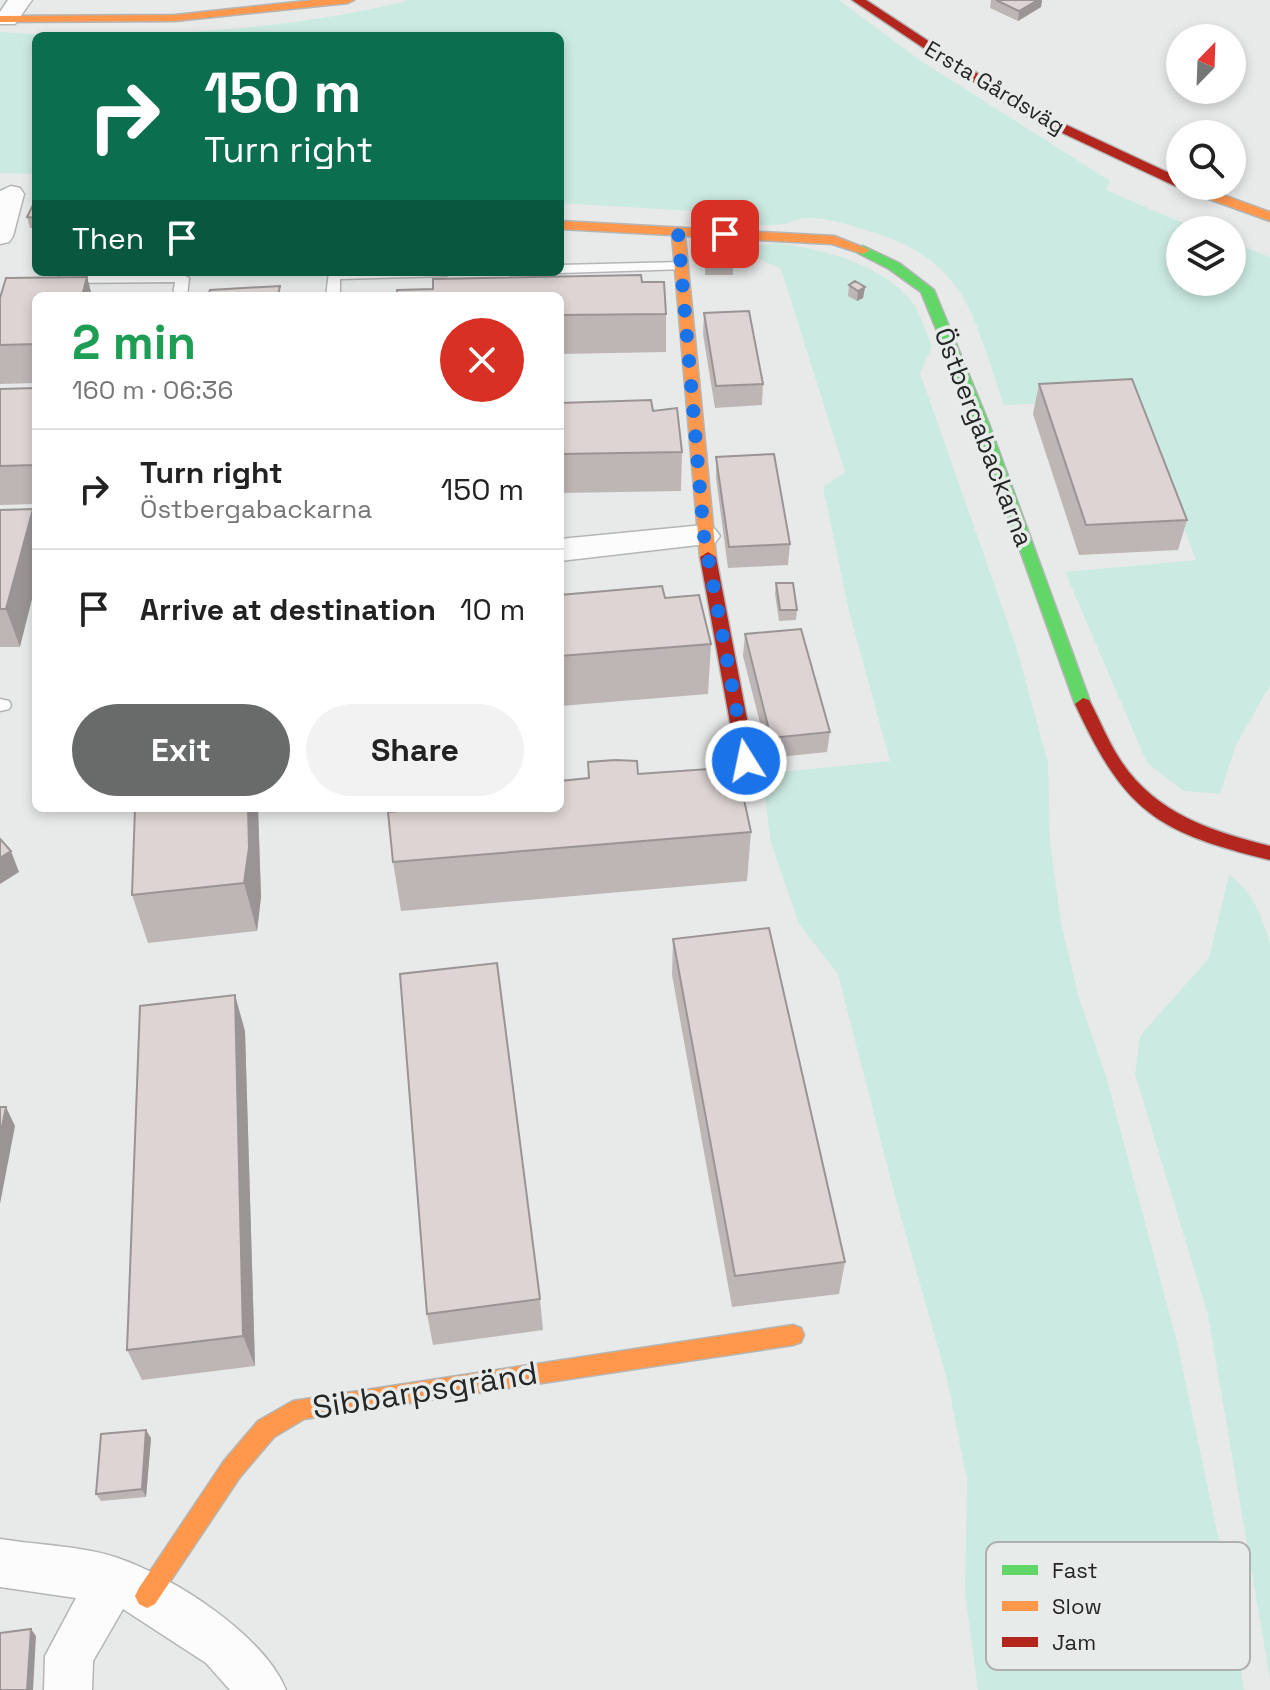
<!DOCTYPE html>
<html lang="en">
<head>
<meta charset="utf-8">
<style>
	:root { --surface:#fff; --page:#f2f2f2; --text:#222; --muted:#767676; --line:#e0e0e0; --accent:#696b6a }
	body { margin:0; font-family:"Space Grotesk",sans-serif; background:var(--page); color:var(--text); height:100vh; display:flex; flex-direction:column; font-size:30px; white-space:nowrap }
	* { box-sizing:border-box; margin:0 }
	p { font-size:26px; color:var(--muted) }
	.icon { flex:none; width:44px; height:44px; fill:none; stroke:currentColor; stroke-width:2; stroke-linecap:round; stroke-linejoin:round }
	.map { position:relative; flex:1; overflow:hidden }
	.panel { position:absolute; left:32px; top:292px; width:532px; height:520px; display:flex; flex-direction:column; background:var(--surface); border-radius:12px; box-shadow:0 4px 12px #0003 }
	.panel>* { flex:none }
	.hud { position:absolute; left:32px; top:32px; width:532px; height:244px; border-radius:12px; box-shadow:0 4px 12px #0003; background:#0b6e4f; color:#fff; overflow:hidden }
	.needle { width:52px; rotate:23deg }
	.fabs { position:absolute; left:1166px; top:24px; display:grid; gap:16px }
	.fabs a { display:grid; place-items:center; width:80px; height:80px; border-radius:50%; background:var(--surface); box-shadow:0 4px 12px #0003; font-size:40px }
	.pin { position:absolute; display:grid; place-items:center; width:68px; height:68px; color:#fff; margin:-34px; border-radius:16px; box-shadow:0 4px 12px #0006 }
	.me { position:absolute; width:88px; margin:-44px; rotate:350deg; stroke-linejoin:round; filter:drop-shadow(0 0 6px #0008) }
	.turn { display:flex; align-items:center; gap:28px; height:168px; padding:0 40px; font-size:36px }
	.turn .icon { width:104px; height:104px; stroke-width:2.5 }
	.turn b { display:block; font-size:56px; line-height:68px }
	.then { display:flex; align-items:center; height:76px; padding:0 40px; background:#0003; gap:16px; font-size:30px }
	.round { display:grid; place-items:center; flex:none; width:84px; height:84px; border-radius:42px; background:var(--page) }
	.overview { display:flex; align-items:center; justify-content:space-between; height:136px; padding:0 40px }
	h1 { font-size:48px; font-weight:600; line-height:60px; color:#1e9e55 }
	.action { display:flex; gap:16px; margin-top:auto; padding:16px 40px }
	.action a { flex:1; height:92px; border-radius:48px; background:var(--accent); color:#fff; font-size:32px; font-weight:600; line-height:92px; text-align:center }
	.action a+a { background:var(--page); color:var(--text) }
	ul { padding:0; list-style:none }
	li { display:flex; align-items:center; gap:24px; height:120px; padding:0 40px; border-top:2px solid var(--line) }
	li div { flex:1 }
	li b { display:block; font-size:30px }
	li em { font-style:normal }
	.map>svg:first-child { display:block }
</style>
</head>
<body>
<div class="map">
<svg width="1270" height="1690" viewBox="0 0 1270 1690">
	<rect width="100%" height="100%" fill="#e8eae9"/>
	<!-- green -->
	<path fill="#cbeae1" d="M409,0H839L921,61L1110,181L1106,190L1199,230H1180V282H1232V242L1270,257V685L1236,745L1220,794L1184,791L1147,763L1065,572L1196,560L1136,400L1004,405C972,314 968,259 865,230C847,224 824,217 805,218C797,219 789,224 781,224C764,227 744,224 726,224L725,213L560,203V36H99C202,33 309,26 409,0Z
		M0,32L68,36H36V174L0,173Z
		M778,243C825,250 880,263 912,302C921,313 926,333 932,347L920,373L1016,646L1048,763L1050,842L1061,923L1079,998L1106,1076L1177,1342L1229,1588L1244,1690H978L965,1593L967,1480L947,1379L895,1196L838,974L799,924L771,843L762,774L890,761L849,611L823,487L845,472L781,269L735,248Z
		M1229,875C1252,890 1263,918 1270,944V1679L1208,1315L1135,1074L1140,1036L1209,958Z"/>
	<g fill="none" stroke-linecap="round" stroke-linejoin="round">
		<defs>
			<path id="lane" d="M682,262L687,263V269L560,273L556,272H560V265Z
				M329,272H453L446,276L340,279V296H326Z
				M182,274L189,278L187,296H173L175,282L63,283L56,279L63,275Z
				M0,699L9,701L11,705L9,709L0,711Z"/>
			<path id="street" d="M8,0H32L15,24H0V12Z
				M11,186L20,188L24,194L13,236L9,242L0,244V191Z
				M704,525L715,529L720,536L715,543L560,561V539Z
				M0,1539C36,1545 82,1546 115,1557C172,1576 263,1634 286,1690H230L206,1663L123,1609L93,1661L92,1690H44L45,1656L76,1598L0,1587Z"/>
			<path id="fast" d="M863,246L899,263L934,290L989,424L1091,704L1089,708L1083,710L1075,704L975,424L921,292L889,269L858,253L856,250Z"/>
			<path id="slow" d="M315,0H354L348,3L175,21L0,22V16L175,15Z
				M1180,185L1198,186L1270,212V221L1181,189Z
				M560,221L834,236L870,250L863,254L832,244L685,236L716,557L714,561L708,562L700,557L672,235L560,229Z
				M793,1325L801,1328L804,1335L801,1342L793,1345L304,1419L274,1437L240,1477L155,1604L147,1608L139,1604L135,1596L139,1588L224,1461L258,1421L293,1401Z"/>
			<path id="jam" d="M852,0H866L1030,108L1180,178V186H1184H1175L1022,114Z
				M708,552L716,557L755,761L746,768L737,761L700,557Z
				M1083,698L1089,700C1100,720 1108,742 1121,761C1156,814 1211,831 1270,846V860C1156,832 1125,812 1075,704Z"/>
		</defs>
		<!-- lane casing -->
		<use href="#lane" stroke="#b4b6b5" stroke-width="3"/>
		<!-- street casing -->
		<use href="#street" stroke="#b4b6b5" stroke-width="3"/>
		<!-- fast casing -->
		<use href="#fast" stroke="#b4b6b5" stroke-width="3"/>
		<!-- slow casing -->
		<use href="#slow" stroke="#b4b6b5" stroke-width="3"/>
		<!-- jam casing -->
		<use href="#jam" stroke="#b4b6b5" stroke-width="3"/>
		<!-- lane -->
		<use href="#lane" fill="#fcfcfc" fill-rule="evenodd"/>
		<!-- street -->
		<use href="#street" fill="#fcfcfc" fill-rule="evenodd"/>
		<!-- fast -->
		<use href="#fast" fill="#63d668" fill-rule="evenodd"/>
		<!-- slow -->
		<use href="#slow" fill="#ff974d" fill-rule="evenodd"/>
		<!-- jam -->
		<use href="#jam" fill="#b3261e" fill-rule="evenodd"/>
	</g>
	<!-- wall -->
	<path fill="#beb6b5" d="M991,0H1042L1041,7L1018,21L990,8Z
		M36,203V228H30L27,217Z
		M705,253L733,265V275H705Z
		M87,277L92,296H36V383L0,384V298Z
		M642,282L666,314V352L560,354V296Z
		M849,285L865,287L863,298L857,301L848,296Z
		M704,313L763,384L762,405L715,408L703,334Z
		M1039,384L1187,520L1178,550L1079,555L1033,414Z
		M36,388V504L0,505V389Z
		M560,403L682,452L681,491L560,493Z
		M716,457L790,544L788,565L728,568L716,478Z
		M0,510L20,647H0Z
		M776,583L797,610L796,620L779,621L775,594Z
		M560,595L665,598L711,644L708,694L560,706Z
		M745,634L830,732L827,752L769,758L743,656Z
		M588,762L638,774L751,832L747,881L401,911L393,862L427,808L588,778Z
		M135,808H258L261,897L257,931L148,943L132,895Z
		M673,939L845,1262L839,1294L732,1307L672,975Z
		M245,1031L255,1366L142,1380L127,1350Z
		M540,1299L543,1330L433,1345L427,1314Z
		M151,1438L146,1497L101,1501L96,1494Z"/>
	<!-- shaded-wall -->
	<path fill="#9b9494" d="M1038,0H1042L1041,7L1018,21L1019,11Z
		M87,277L92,296H82Z
		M865,287L863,298L857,301L858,291Z
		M33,509L36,520V583L20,647L6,609Z
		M248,808H258L261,897L257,931L244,883Z
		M11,851L19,872L0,884V858Z
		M235,995L245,1031L255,1366L243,1336Z
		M6,1107L15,1126L0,1204V1136Z
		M146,1430L151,1438L146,1497L142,1489Z
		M31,1629L36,1636L33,1690H27Z"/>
	<!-- building -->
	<path fill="#ddd4d3" stroke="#9b9494" stroke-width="2" d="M996,0H1038L1019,11Z
		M34,203H36V218L27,217Z
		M705,253H733V265H705Z
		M641,275L642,282H664L666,314L560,315V296H397V290L433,289V279Z
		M87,277L82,296H36V344L0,345V298L6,278Z
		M855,281L865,287L858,291L849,285Z
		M280,286L278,296H208L210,290Z
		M749,311L763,384L716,386L704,313Z
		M1132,379L1187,520L1086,525L1039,384Z
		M36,388V465L0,466V389Z
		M651,400L653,411L677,408L682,452L560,454V403Z
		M774,454L790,544L729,547L716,457Z
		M33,509L6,609H0V510Z
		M776,583H793L797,610H780Z
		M662,586L665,598L699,595L711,644L560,656V595Z
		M801,629L830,732L771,738L745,634Z
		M615,760L637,761L638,774L737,767L751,832L393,862L388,812L427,808H560V781L589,778L588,762Z
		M135,808H248L249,848L244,883L132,895Z
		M0,839L11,851L0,858Z
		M769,928L845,1262L735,1276L673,939Z
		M497,963L540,1299L427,1314L400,974Z
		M235,995L243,1336L127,1350L140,1006Z
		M0,1107H6L0,1136Z
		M146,1430L142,1489L96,1494L101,1434Z
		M31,1629L27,1690H0V1633Z"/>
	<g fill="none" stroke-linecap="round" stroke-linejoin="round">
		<!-- route -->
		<path stroke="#1a73e8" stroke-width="14" stroke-dasharray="0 25.2" d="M725,234L678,232L704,536L746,761"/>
	</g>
	<g text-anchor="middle" stroke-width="7" stroke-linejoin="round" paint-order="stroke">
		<!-- far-street labels -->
		<g font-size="22" fill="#252726" stroke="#e7ebea">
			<text transform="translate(995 87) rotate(31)" y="8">Ersta Gårdsväg</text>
		</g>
		<!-- street labels -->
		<g font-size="26" fill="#252726" stroke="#e7ebea">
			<text transform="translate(984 437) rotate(69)" y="9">Östbergabackarna</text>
		</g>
		<!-- near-street labels -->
		<g font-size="32" fill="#252726" stroke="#e7ebea">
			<text transform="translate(425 1390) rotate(-9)" y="11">Sibbarpsgränd</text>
		</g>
	</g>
	<!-- legend -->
	<rect x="986" y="1542" width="264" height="128" rx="12" fill="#e7ebea" stroke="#adb0af" stroke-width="2"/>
	<rect x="1002" y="1565" width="36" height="10" fill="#63d668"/>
	<rect x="1002" y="1601" width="36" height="10" fill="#ff974d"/>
	<rect x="1002" y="1637" width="36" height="10" fill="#b3261e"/>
	<g font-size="22" fill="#252726">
		<text x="1052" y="1578">Fast</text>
		<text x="1052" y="1614">Slow</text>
		<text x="1052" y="1650">Jam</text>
	</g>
</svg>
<div class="fabs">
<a><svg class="needle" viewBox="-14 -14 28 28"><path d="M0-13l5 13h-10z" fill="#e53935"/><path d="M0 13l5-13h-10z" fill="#767676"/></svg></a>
<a><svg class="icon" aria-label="search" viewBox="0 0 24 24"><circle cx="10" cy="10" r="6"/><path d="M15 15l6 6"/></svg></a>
<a><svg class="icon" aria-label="layers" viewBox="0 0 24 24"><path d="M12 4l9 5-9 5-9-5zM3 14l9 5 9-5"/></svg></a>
</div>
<div class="pin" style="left:725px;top:234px;background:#d93025"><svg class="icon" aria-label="arrive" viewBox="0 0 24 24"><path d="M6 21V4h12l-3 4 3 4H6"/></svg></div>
<svg class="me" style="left:746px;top:761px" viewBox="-20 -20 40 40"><circle r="17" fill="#1a73e8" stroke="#fff" stroke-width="3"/><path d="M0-11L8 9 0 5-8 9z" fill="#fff"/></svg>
<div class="hud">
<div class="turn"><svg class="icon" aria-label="right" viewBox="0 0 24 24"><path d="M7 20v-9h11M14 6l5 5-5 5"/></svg><div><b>150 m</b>Turn right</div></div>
<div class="then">Then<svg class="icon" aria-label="arrive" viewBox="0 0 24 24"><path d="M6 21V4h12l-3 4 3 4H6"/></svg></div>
</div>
<section class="panel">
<div class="overview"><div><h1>2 min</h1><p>160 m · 06:36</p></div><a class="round" style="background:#d93025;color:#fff"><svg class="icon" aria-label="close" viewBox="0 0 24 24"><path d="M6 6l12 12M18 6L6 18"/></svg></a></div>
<ul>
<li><svg class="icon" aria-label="right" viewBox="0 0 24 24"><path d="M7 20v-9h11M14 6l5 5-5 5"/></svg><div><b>Turn right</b><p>Östbergabackarna</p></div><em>150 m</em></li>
<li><svg class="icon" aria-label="arrive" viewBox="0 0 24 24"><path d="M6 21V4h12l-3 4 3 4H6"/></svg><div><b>Arrive at destination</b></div><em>10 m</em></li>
</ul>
<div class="action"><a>Exit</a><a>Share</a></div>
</section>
</div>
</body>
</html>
